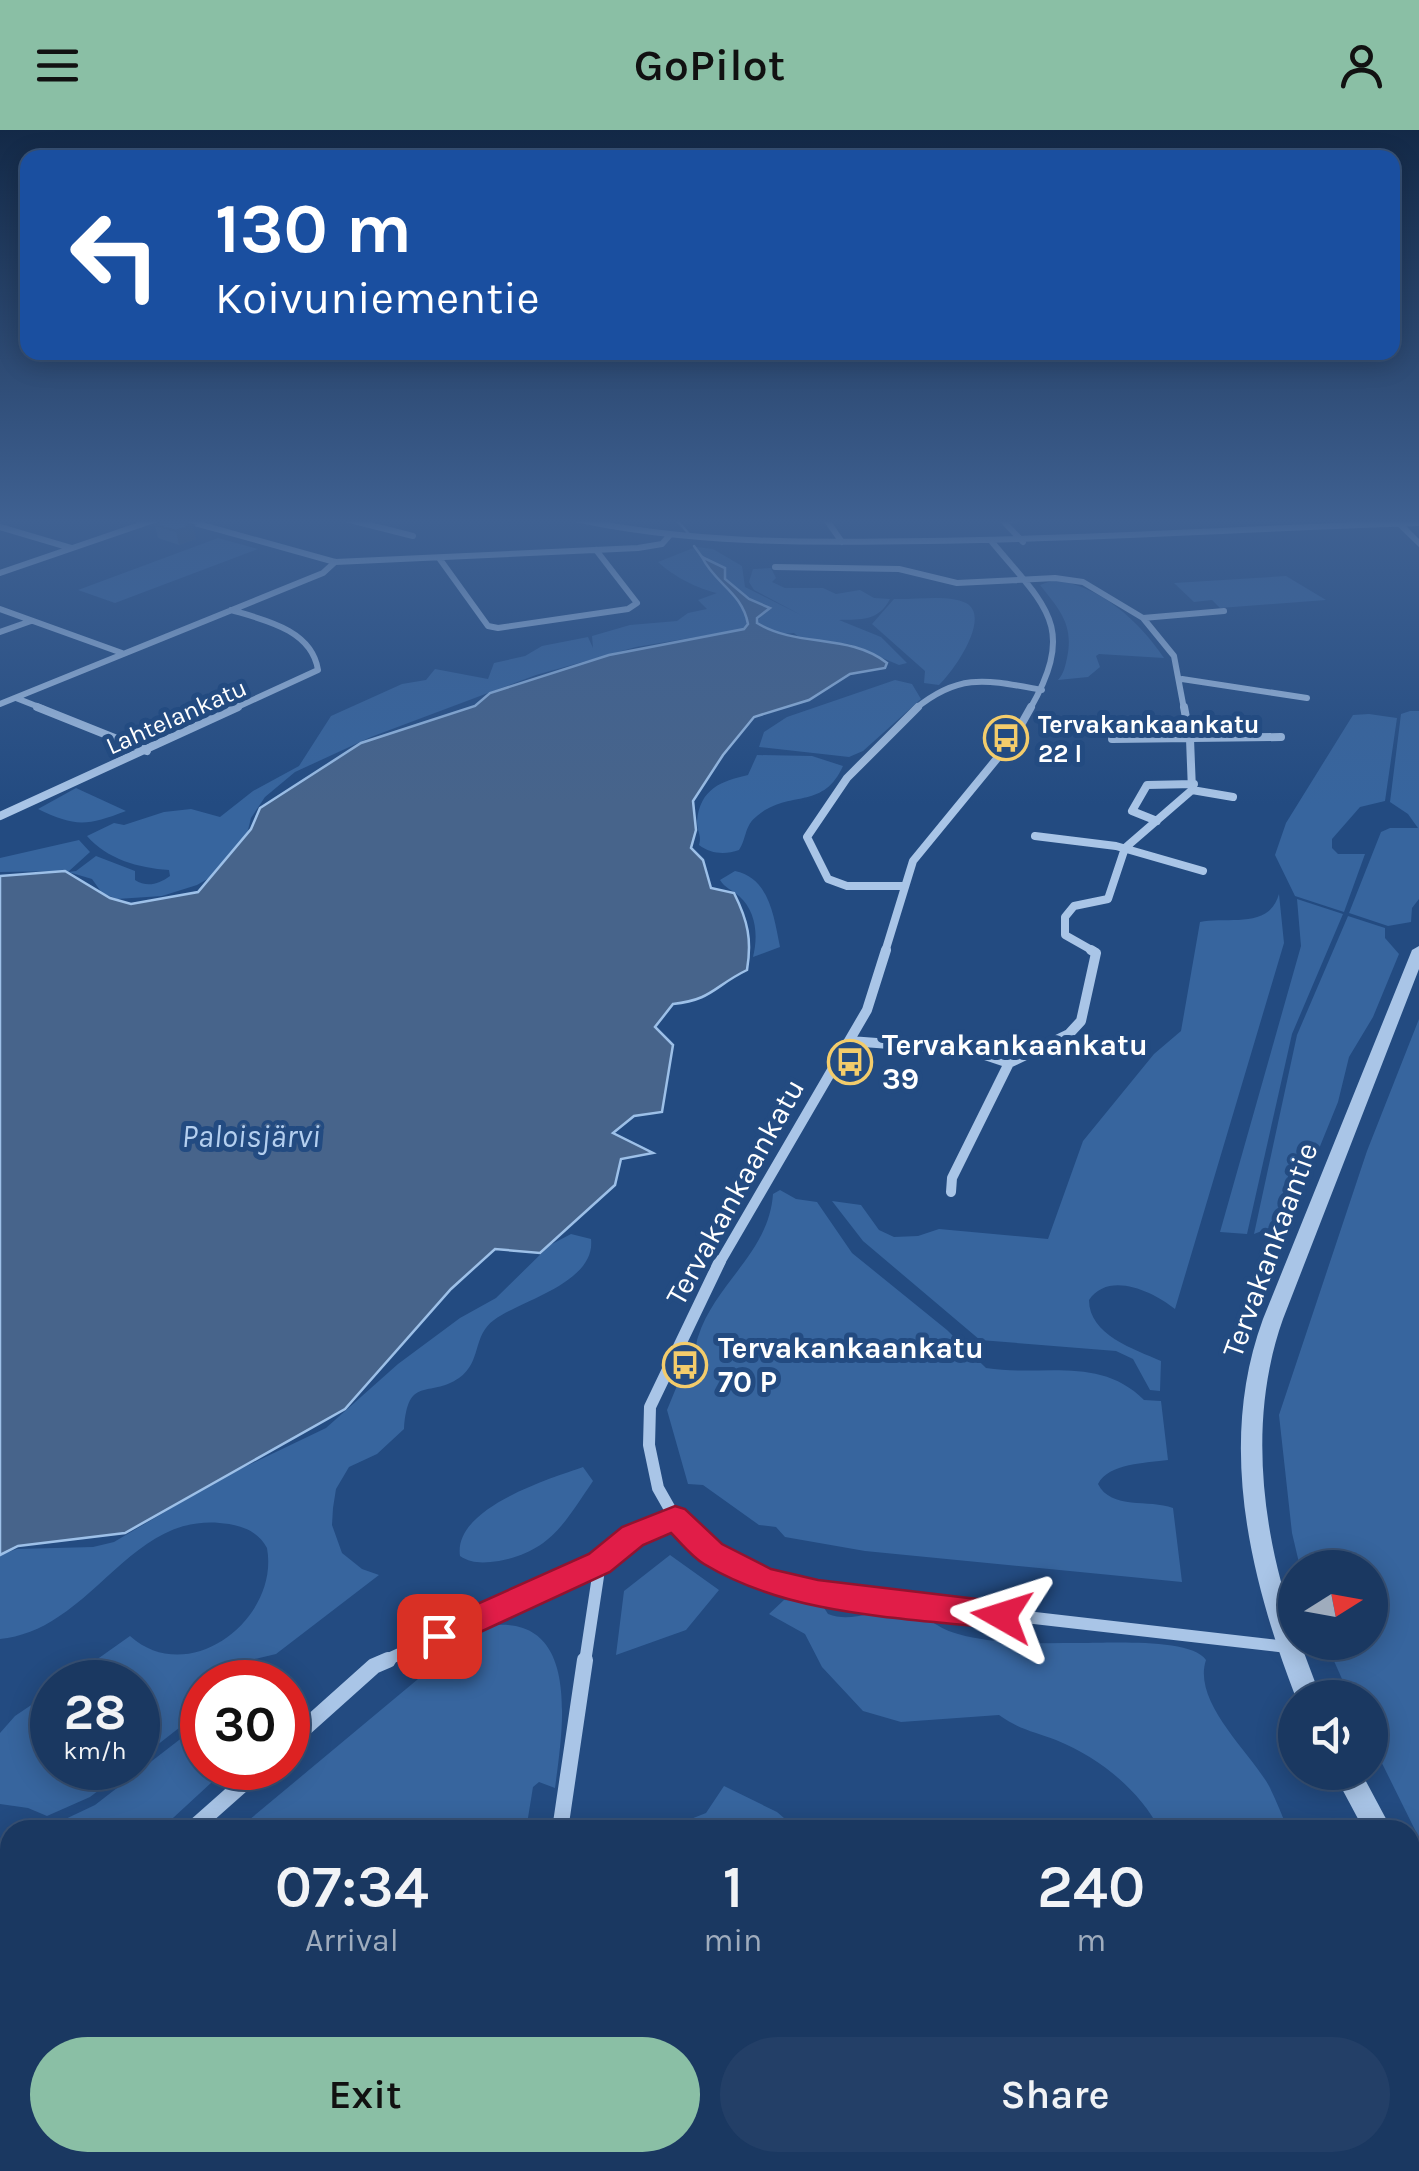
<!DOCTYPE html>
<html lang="en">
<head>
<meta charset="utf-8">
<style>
	:root { --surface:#1a3861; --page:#233f67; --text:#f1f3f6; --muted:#9facbd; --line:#385276; --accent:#8abfa5 }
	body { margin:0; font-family:Karla,sans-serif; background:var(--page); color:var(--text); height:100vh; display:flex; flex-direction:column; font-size:38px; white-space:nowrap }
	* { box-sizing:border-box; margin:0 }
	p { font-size:32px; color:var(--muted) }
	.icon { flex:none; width:55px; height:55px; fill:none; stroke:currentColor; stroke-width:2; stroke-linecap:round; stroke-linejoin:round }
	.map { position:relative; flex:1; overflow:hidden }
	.panel { position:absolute; left:0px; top:1690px; width:1420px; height:352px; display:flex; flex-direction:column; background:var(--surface); border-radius:30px 30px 0 0; box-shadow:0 5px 25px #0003,0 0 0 2px var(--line) }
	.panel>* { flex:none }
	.hud { position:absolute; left:20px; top:20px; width:1380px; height:210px; border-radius:20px; box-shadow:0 5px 25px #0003,0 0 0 2px var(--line); background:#1a4fa0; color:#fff; overflow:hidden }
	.needle { width:65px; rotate:79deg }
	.tools { position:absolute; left:1278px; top:1420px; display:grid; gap:20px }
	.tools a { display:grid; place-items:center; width:110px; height:110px; border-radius:50%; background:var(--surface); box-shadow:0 5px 25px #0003,0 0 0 2px var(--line); font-size:50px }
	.speed { position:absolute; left:30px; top:1530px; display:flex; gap:20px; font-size:50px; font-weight:700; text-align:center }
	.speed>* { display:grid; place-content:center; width:130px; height:130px; border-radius:50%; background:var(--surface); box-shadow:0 5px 25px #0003,0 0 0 2px var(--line); line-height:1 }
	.speed small { font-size:25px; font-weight:400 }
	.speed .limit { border:15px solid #d22; background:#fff; color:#111 }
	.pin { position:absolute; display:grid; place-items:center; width:85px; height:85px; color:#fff; margin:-42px; border-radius:20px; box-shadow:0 5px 15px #0006 }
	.me { position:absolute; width:110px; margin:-55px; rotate:276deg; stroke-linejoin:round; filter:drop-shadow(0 0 8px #0008) }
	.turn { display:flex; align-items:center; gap:35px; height:210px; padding:0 30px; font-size:45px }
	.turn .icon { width:130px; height:130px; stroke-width:2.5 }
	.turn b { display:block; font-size:70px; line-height:85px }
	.eta { display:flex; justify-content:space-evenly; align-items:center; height:170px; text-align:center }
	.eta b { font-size:60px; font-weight:600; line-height:70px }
	.primary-button { display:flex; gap:20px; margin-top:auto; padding:20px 30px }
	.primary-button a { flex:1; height:115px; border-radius:60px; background:var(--accent); color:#111; font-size:40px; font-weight:600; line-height:115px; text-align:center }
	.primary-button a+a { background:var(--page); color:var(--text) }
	header { display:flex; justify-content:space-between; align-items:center; height:130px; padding:0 30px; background:var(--accent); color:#111; font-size:45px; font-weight:600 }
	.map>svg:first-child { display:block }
</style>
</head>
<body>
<header><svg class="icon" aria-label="menu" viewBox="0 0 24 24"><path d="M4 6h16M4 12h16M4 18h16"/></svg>GoPilot<svg class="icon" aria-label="person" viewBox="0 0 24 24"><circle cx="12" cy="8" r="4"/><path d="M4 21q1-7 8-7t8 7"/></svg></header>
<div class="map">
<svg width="1419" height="2041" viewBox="0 0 1419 2041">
	<rect width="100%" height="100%" fill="#234b81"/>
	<!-- green -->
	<path fill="#37659e" d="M218,408L258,419L115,473L78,460Z
		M696,417L713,419L742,436L745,457L801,485L754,460L749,452L753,439L771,438L776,448L772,452L785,458H823L836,464L860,460L874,468L890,469C878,492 861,489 839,490L881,507L907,533L899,535L849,514L801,509L794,503L781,504L757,493L767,475L749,469L725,449V438L704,426C717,454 743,465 748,495L744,499L636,517L536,545L371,607L295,642L265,667L251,688L247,704L211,747L197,755L162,766L117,769L102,763L92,749L65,741L0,742V728L79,710L90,722L68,742L76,741L96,726L135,741V750C147,758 159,754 170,746L169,740C138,738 107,729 87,706L114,693L124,695L164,682L191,679L220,687L253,661L299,636L331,586L402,554L426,550L435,539L488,549L494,533L525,526L542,516L588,507L593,518L592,506L630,495L677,491L688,483L707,479L698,470L717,463C698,459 673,446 658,432Z
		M1286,446L1326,470L1220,478L1212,470L1194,472L1174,453Z
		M1054,450C1101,456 1139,491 1164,528L1099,524L1096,526L1100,537L1088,547L1058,550C1064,543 1065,537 1067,528C1074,495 1060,480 1040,455Z
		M894,469C914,470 948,464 966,473C992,487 953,542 939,555L924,553L925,541L872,494Z
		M895,550L912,554L921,569L863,621L849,627L759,617L764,602L787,587Z
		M1410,581H1419V769L1412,778L1411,792L1388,796L1349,783L1381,702L1390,698H1418L1408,684L1390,672L1401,584Z
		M1369,584L1397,588L1385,671L1360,677L1332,709V718L1338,724H1365L1344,782L1295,766L1275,725L1286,693L1353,585Z
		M757,625L812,626L843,636C823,681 789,659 757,686C744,696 747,708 739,720C725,725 711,724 699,715C702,705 697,702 697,691C700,659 721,651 748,645Z
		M76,658L126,681C87,696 75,697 38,679Z
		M735,741C770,748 774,788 780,817L753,827C758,807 757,782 739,766C731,759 725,758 720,750Z
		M1279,764L1284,813L1175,1179C1154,1162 1109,1140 1089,1170C1089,1205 1134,1219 1161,1231L1160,1261L1150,1260L1133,1229L1116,1221L980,1210L863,1111L832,1071L861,1075L879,1100L894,1107L918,1106L939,1099L1048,1109L1083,1011L1154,924L1181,901L1200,792C1227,786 1269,800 1279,764Z
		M1297,769L1343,784L1292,904L1247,1104L1220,1102L1301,816Z
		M1348,786L1385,798V808L1399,824L1373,887L1349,927L1338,972L1290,1090L1254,1104L1297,905Z
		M1419,889V1708L1370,1609V1568L1350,1567L1326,1513L1370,1512V1438L1300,1437L1292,1403L1279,1285L1367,1021Z
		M780,1060L796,1069L817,1072L852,1123L947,1200L986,1238C1040,1247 1100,1225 1144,1270L1161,1271L1168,1330C1146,1333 1109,1333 1098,1354C1111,1380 1149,1369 1173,1378L1182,1452L865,1421L785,1407L776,1397L759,1395L703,1355L688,1354L667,1280L681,1246L693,1244L698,1238C699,1228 694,1217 698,1207C715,1153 769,1123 773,1064Z
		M571,1104L591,1109C596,1153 521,1170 494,1190C472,1206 482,1232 459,1248C428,1269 408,1244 404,1299L377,1324L349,1337L336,1359L333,1378L332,1395L342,1423L362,1439L379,1445L276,1524L242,1532L219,1552H202V1580L138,1630V1552H65L130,1506C189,1559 280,1489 267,1418C259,1403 246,1397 229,1394C152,1381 114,1451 58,1487C41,1499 20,1507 0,1509V1425L17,1419L93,1417L114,1412L226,1346L326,1298L398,1234L460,1188L496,1168L550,1115Z
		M583,1337L593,1351C565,1392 551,1421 499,1431C484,1433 472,1434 460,1426C453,1378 549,1349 583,1337Z
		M670,1425L719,1460L686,1500L616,1525L624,1461Z
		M784,1470L821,1473L828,1484C851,1493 872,1480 896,1481C928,1481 931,1497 958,1504C997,1515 1041,1513 1081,1513C1107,1513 1192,1508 1206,1530C1192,1572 1250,1622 1269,1656C1276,1670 1282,1685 1288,1700H1160C1139,1659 1098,1627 1056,1610C1035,1602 1018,1599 999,1585L901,1592L863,1581L822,1537L805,1504L769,1484Z
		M496,1495C582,1490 562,1603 555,1658L539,1652L533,1657L526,1700H237L478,1499Z
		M52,1561V1638H128L90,1667L47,1686L28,1678L0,1674V1603L15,1586Z
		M201,1593L202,1638L225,1640L160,1700H62L57,1693L95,1675Z
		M724,1656L777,1682L798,1700H663L706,1683Z
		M10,1891V2032L420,2033L411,2041H0V1899Z"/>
	<!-- water -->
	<path fill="#47648b" stroke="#9dc0e8" stroke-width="2.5" d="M702,427L725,438V449L749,469L770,478L757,488V493C798,518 849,503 887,533L885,538L850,544L809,570L754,587L723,625L693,671L696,700L691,718L703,730L711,758L734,763C748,791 752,810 747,840C714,856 712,870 673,874L655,897L673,915L662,982L634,986L613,1003L653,1023L621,1029L615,1055L540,1123L495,1119L451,1159L345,1279L125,1403L18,1416L0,1425V746L65,741L110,768L131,774L198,762L251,699L260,678L361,613L475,576L490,563L609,525L744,499L748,494C742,462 715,454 702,427Z"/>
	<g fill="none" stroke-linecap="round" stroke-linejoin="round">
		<!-- stream -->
		<path stroke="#9dc0e8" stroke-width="2.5" d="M675,388L689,404
			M694,416L702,427"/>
		<!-- minor-far4 -->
		<path stroke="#a9c5e7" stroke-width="6" d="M177,388L335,432L638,418L662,414L669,406
			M342,388L413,406
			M571,388C688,414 806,413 926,411C1090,409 1255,398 1419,393
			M825,388L842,412
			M1002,390L1023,412
			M1002,390L1031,388
			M0,397L71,418
			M992,412C1046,477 1077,496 1030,579
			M439,428L488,496L498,498L628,479L637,473L596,420
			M775,437L899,439L957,453L1055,448L1083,452L1143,488L1174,526L1184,579
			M0,443L160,388
			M0,479L122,523
			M231,480C265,490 312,500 318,540L233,579
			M1143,488L1224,481
			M0,502L31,491
			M1182,549L1307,568
			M16,568L44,579
			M0,574L323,443L335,432
			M915,579C960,542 987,550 1042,560"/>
		<!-- minor-far3 -->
		<path stroke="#a9c5e7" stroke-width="8" d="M37,577L147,621
			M1112,609L1281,607
			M1192,660L1233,667
			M0,686L238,577
			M1157,691L1132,681L1147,655L1194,654
			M1035,706L1116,716L1203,741
			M904,756H847L828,749L807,707L847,648L918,577
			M885,822L913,731L1013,609L1031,577
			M1095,822L1065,805V787L1074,776L1108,769L1125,718L1192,660L1190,609L1184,577"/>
		<!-- minor-far2 -->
		<path stroke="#a9c5e7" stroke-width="10" d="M850,911L970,920L1009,933
			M951,1062L952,1048L1009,933L1069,904L1081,891L1096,823L1091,820
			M719,1134L867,880L886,820"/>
		<!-- minor-far1 -->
		<path stroke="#a9c5e7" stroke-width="12" d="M675,1388L658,1358L649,1315L650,1277L720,1131
			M382,1532L600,1433
			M585,1532L600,1433L632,1406L675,1388L708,1417L740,1437L817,1463L1287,1517"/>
		<!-- minor -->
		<path stroke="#a9c5e7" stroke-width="16" d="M288,1613L374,1536L388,1530
			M191,1700L261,1638
			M560,1700L585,1530
			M0,1862L10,1854
			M550,2032L552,2041
			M434,2041L445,2032"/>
		<!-- tertiary -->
		<path fill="#a9c5e7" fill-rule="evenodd" d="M1389,388H1398L1419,409V417Z
			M1419,816V839L1283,1189C1248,1287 1261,1400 1295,1497V1512H1300L1321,1568H1296C1250,1448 1217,1314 1263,1189L1412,820Z
			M1333,1642H1361L1392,1700H1364Z
			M1410,1735L1419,1739V1777L1410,1773Z"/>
	</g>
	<!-- wall -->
	<path fill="#406592" d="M171,389L196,409L179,415L158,408L155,395Z"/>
	<!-- shaded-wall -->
	<path fill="#345277" d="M193,395L196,409L179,415L176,401Z"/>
	<!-- building -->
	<path fill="#4b75aa" stroke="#345277" stroke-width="2.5" d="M171,389L193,395L176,401L155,395Z"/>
	<!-- sky -->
	<linearGradient id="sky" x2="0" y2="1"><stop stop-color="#132947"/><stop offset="0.58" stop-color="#3f6192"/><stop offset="1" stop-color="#3f6192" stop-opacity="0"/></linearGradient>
	<rect width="1419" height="674" fill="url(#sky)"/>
	<!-- route -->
	<path fill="#e11d48" stroke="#92132f" stroke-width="2.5" d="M675,1376L685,1379L722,1414L771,1439L818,1450L1002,1472L1013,1476L1018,1486L1013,1495L1002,1499C903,1487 792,1487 704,1434C692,1427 681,1413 671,1403L643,1415L610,1442L450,1516L439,1520L428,1516L423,1506L428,1496L589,1424L622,1397Z"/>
	<!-- icons -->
	<defs>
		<symbol id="bus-ring" viewBox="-11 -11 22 22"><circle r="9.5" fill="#234b81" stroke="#f3cc6b" stroke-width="1.5"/><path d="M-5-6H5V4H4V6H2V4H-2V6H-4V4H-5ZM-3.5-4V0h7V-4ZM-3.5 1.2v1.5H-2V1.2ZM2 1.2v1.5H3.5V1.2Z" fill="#f3cc6b"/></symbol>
	</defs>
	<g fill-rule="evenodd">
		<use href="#bus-ring" x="981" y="583" width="50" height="50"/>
		<use href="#bus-ring" x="825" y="907" width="50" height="50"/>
		<use href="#bus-ring" x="660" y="1210" width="50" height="50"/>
	</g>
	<g text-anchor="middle" stroke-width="10" stroke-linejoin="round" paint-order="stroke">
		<!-- far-street labels -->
		<g font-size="25" fill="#fff" stroke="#234b81">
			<text transform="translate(176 586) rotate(-24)" y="9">Lahtelankatu</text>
		</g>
		<!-- far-poi labels -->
		<g font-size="25" font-weight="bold" fill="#fff" stroke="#234b81" text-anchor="start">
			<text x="1038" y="603">Tervakankaankatu<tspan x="1038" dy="29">22 I</tspan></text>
		</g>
		<!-- poi labels -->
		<g font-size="30" font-weight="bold" fill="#fff" stroke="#234b81" text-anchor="start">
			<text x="882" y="925">Tervakankaankatu<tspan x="882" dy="34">39</tspan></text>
			<text x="718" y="1228">Tervakankaankatu<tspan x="718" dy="34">70 P</tspan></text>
		</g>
		<!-- street labels -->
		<g font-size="30" fill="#fff" stroke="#234b81">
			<text transform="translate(735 1062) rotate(-61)" y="10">Tervakankaankatu</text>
			<text transform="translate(1270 1120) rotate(-70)" y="10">Tervakankaantie</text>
		</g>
		<!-- water labels -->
		<g font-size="32" font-style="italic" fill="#b4cfef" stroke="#234b81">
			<text x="251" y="1017">Paloisjärvi</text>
		</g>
	</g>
</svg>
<div class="tools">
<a><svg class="needle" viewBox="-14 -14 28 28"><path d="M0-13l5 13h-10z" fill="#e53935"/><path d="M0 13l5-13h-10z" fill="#9facbd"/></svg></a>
<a><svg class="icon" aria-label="sound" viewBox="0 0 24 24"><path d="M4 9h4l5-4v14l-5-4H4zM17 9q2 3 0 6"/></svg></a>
</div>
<div class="speed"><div>28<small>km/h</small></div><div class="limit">30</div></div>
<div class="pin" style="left:439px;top:1506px;background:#d93025"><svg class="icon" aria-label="arrive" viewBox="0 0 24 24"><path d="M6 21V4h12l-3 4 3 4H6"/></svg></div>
<svg class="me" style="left:1002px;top:1486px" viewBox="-20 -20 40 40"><path d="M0-17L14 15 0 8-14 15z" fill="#e11d48" stroke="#fff" stroke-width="4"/></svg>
<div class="hud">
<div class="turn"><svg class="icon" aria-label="left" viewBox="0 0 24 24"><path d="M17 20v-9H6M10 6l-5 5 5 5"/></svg><div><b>130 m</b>Koivuniementie</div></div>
</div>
<section class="panel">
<div class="eta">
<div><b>07:34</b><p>Arrival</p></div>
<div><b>1</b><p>min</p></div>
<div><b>240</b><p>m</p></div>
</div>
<div class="primary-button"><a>Exit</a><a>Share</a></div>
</section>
</div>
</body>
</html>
